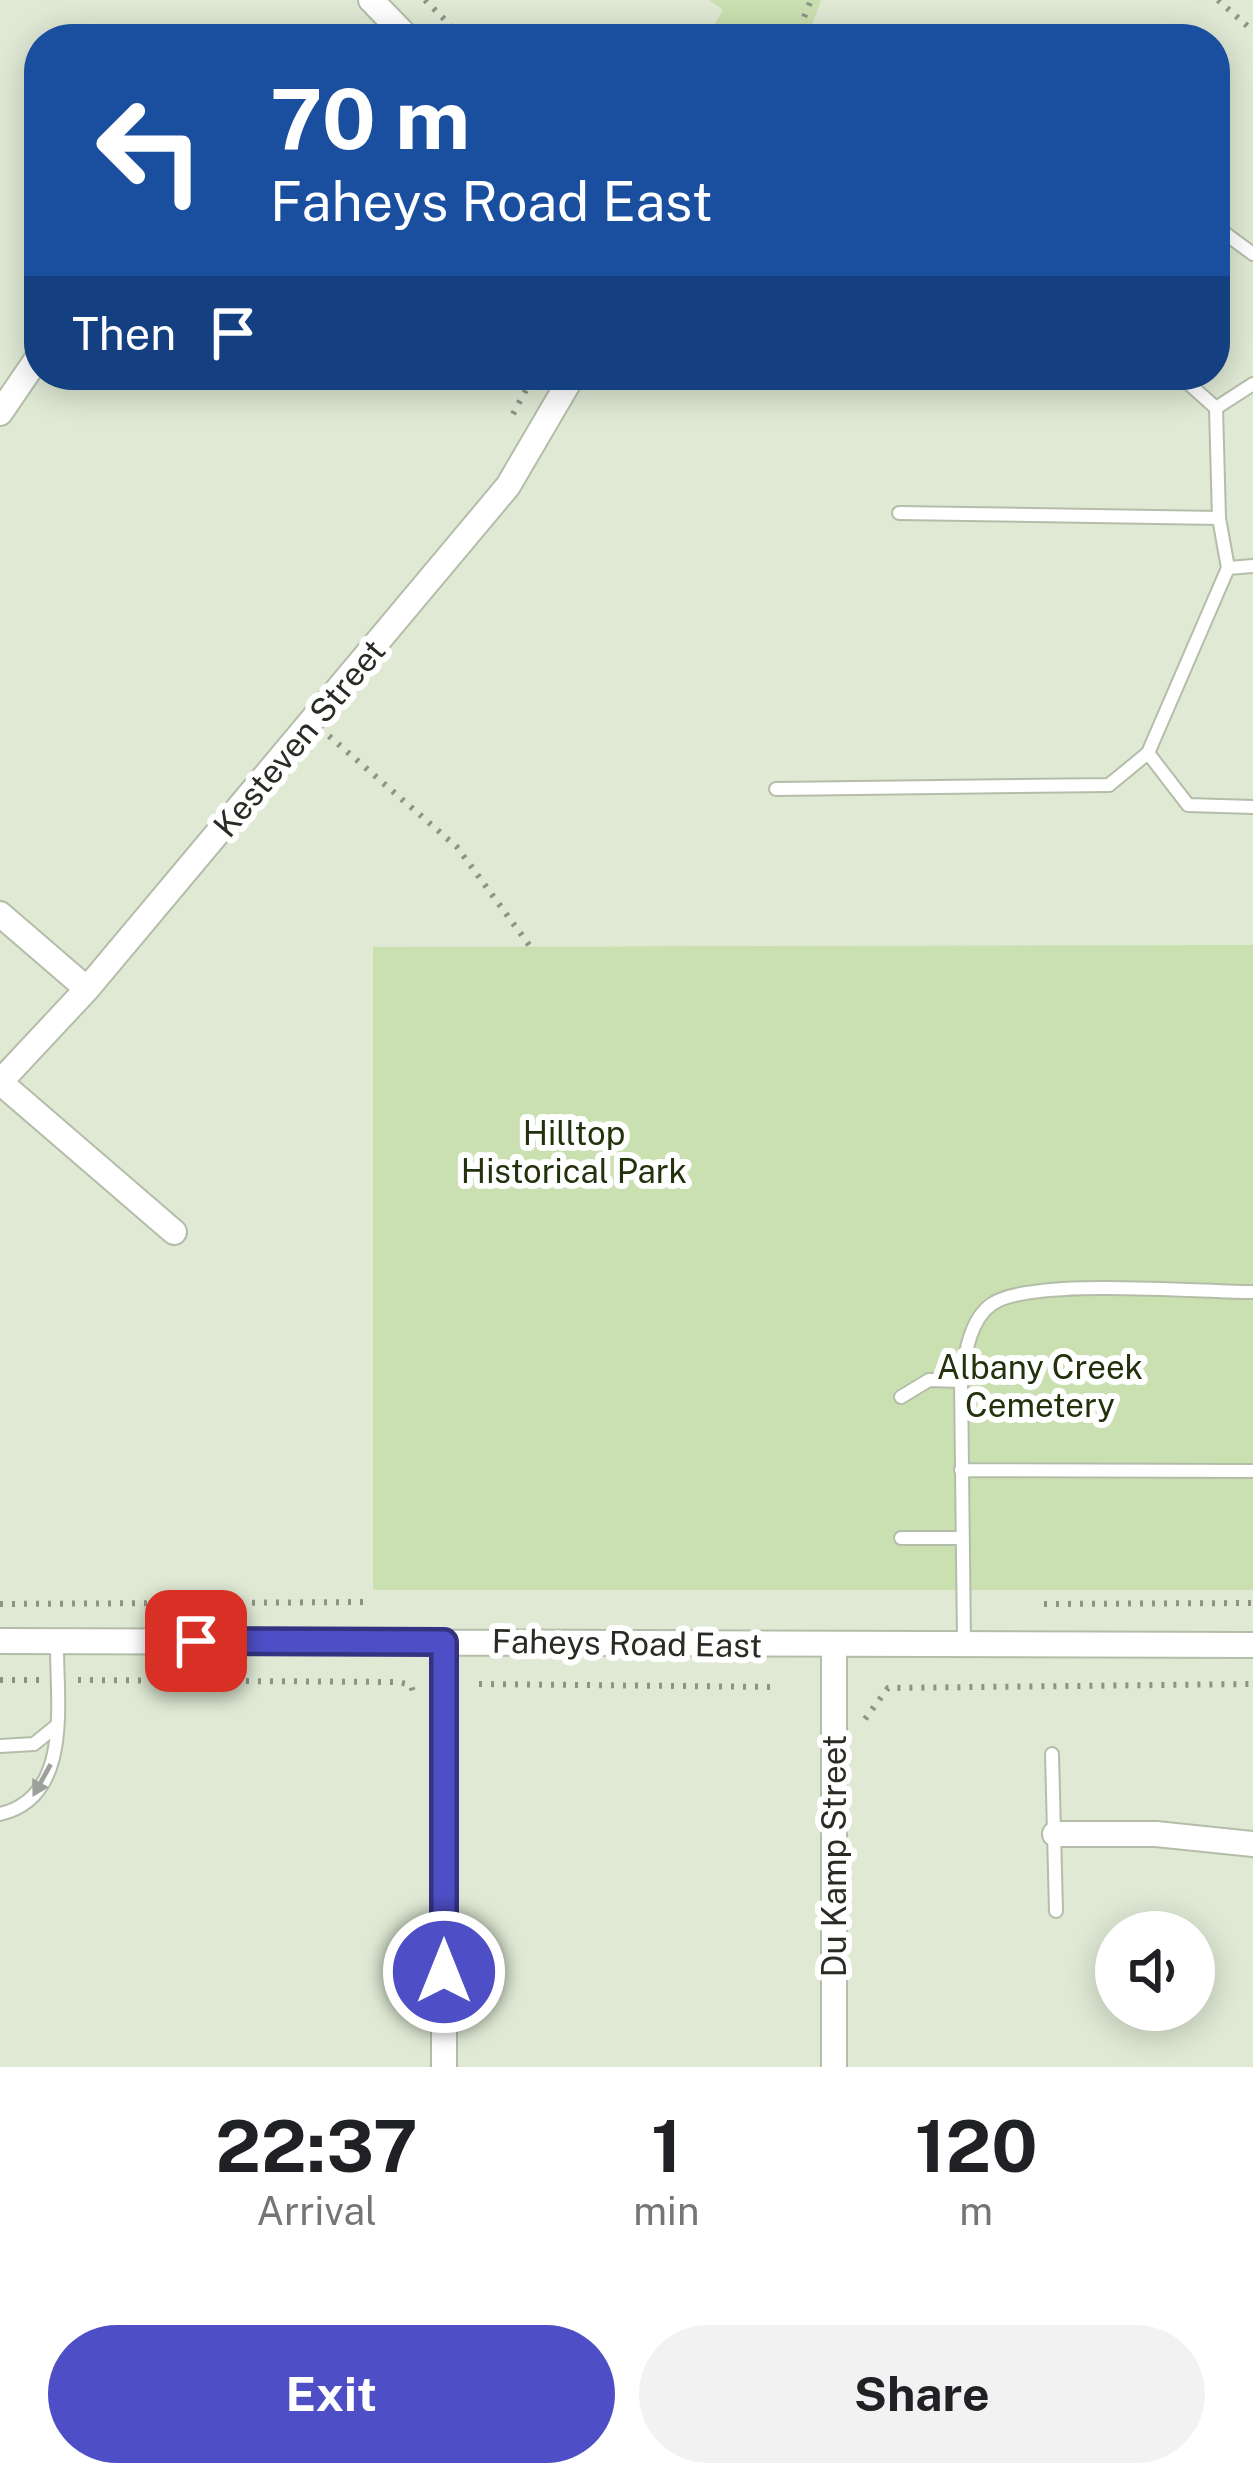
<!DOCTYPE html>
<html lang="en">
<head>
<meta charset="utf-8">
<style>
	:root { --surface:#fff; --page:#f2f2f2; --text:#202124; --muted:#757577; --accent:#4e4fc6 }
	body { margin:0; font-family:"Public Sans",sans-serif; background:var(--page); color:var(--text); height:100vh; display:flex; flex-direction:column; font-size:45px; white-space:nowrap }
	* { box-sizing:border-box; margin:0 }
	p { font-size:39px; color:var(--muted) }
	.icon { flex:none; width:66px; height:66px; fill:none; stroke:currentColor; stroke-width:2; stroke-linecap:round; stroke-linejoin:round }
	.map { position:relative; height:2067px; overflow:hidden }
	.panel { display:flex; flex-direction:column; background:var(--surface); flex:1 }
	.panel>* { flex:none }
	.banner { position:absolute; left:24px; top:24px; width:1206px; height:366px; border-radius:48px; box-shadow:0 6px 30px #0003; background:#1a4fa0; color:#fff; overflow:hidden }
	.fabs { position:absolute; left:1095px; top:1911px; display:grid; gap:24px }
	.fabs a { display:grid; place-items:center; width:120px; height:120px; border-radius:50%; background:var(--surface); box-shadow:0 6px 30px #0003; font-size:60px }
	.pin { position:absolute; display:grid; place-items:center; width:102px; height:102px; color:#fff; margin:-51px; border-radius:24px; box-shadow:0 6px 18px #0006 }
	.me { position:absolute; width:132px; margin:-66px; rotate:0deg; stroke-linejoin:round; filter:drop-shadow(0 0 9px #0008) }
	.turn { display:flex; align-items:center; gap:42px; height:252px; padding:0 48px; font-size:54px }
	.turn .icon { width:156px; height:156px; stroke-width:2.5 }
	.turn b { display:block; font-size:84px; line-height:102px }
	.then { display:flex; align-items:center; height:114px; padding:0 48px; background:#0003; gap:24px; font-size:45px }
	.eta { display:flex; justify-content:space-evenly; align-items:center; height:204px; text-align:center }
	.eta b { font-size:72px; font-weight:700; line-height:84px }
	.action { display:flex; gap:24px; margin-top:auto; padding:24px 48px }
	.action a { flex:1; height:138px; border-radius:72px; background:var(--accent); color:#fff; font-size:48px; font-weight:700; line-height:138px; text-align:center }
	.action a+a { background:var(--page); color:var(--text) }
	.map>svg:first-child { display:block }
</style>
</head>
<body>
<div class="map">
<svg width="1253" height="2067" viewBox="0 0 1253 2067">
	<rect width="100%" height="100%" fill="#dfe9d4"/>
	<!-- green -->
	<path fill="#cbe0b1" d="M709,0H821L807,39H706L723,10Z
		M1253,945V1590H373V947Z"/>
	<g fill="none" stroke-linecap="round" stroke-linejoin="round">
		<defs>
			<path id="service" d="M1215,226L1253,254
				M1216,408L1253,384
				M899,513L1219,518
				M1228,568L1253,566
				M1148,753L1228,568L1219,518L1216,408L1179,375
				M776,789L1109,785L1148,753L1188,805L1253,807
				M901,1397L929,1380L961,1381
				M961,1470L1253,1471
				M901,1538H960
				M964,1643L961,1381C965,1356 969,1320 992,1304C1032,1277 1198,1292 1253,1292
				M0,1746L34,1744L55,1727
				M1052,1754L1056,1911
				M0,1814C74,1797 56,1699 57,1641"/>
			<path id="minor" d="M371,0L409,39
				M0,413L39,356
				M0,914L87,989
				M0,1082L87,989L508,486L573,375
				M0,1082L174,1232
				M0,1641L1253,1645
				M1055,1834H1156L1253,1844
				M444,2067V1642
				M834,2067V1645"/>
		</defs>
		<!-- service casing -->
		<use href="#service" stroke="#b4bda9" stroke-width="16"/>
		<!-- minor casing -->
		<use href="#minor" stroke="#b4bda9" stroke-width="28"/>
		<!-- path -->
		<path stroke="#8d9485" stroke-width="6" stroke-dasharray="3 9" stroke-linecap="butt" d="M425,0L464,39
			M1218,0L1253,31
			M795,39L811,0
			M513,414L534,375
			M329,736L457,847L532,949
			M0,1604L371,1602
			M1044,1604L1253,1603
			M0,1680H40
			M78,1680L398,1682L411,1685L413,1692
			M479,1684L779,1687
			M865,1719L888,1688L1253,1684"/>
		<!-- service -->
		<use href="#service" stroke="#fff" stroke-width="12"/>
		<!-- minor -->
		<use href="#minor" stroke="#fff" stroke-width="24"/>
	</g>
	<!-- one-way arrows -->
	<defs><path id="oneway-solid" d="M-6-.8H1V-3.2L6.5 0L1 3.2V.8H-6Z" transform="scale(3)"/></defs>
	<use fill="#9ea09c" href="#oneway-solid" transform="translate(42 1780) rotate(119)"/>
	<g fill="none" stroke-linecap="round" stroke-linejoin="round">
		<defs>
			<path id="route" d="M196,1641L444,1642V1972"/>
		</defs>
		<!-- route casing -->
		<use href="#route" stroke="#333381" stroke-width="30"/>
		<!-- route -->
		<use href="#route" stroke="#4e4fc6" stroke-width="21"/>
	</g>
	<g text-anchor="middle" stroke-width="12" stroke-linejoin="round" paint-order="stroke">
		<!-- street labels -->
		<g font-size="33" fill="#282c24" stroke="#fff">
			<text transform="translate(299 738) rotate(-50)" y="12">Kesteven Street</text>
			<text transform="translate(627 1643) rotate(1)" y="12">Faheys Road East</text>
			<text transform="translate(834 1856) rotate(-90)" y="12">Du Kamp Street</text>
		</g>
		<!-- park labels -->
		<g font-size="33" fill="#23310d" stroke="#fff">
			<text x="574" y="1145">Hilltop<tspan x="574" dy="38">Historical Park</tspan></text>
			<text x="1040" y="1379">Albany Creek<tspan x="1040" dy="38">Cemetery</tspan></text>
		</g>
	</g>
</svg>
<div class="fabs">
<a><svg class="icon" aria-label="sound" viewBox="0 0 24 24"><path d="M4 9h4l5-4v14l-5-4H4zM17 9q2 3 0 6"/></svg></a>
</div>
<div class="pin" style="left:196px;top:1641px;background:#d93025"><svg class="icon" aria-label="arrive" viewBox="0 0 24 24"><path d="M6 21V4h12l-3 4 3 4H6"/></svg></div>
<svg class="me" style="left:444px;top:1972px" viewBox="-20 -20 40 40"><circle r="17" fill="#4e4fc6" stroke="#fff" stroke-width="3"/><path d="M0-11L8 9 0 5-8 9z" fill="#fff"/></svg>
<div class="banner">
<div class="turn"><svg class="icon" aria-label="left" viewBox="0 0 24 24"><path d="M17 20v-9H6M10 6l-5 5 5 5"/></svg><div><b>70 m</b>Faheys Road East</div></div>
<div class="then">Then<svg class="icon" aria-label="arrive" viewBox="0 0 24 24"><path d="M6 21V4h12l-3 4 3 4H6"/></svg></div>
</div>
</div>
<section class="panel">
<div class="eta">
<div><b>22:37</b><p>Arrival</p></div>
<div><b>1</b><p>min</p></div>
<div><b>120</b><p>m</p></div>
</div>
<div class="action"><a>Exit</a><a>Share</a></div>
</section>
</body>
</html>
